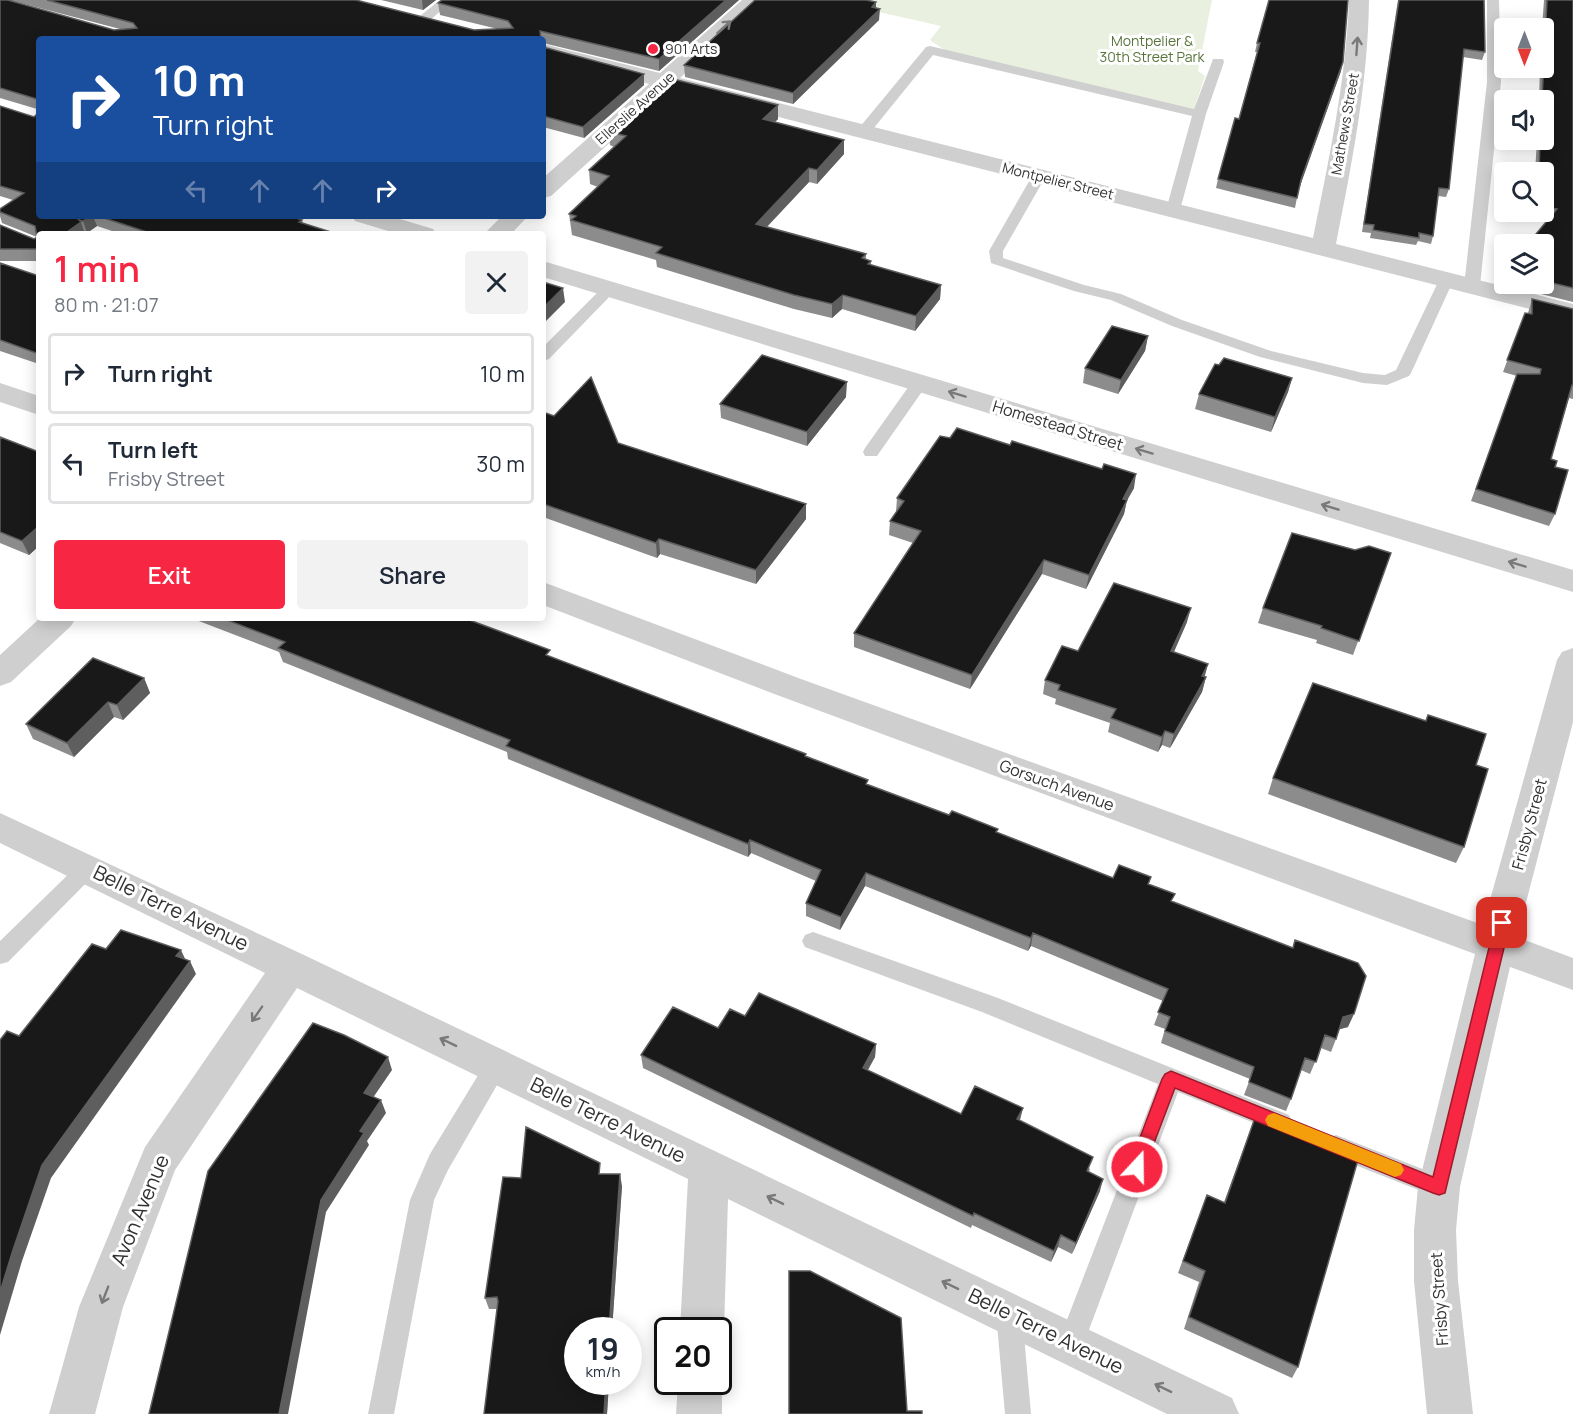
<!DOCTYPE html>
<html lang="en">
<head>
<meta charset="utf-8">
<style>
	:root { --surface:#fff; --page:#f2f2f3; --text:#1f2937; --muted:#747a83; --line:#e0e1e3; --accent:#f72642 }
	body { margin:0; font-family:Manrope,sans-serif; background:var(--page); color:var(--text); height:100vh; display:flex; flex-direction:column; font-size:22px; white-space:nowrap }
	* { box-sizing:border-box; margin:0 }
	p { font-size:20px; color:var(--muted) }
	.icon { flex:none; width:33px; height:33px; fill:none; stroke:currentColor; stroke-width:2; stroke-linecap:round; stroke-linejoin:round }
	.map { position:relative; flex:1; overflow:hidden }
	.details { position:absolute; left:36px; top:231px; width:510px; height:390px; display:flex; flex-direction:column; background:var(--surface); border-radius:6px; box-shadow:0 3px 15px #0003 }
	.details>* { flex:none }
	.top-card { position:absolute; left:36px; top:36px; width:510px; height:183px; border-radius:6px; box-shadow:0 3px 15px #0003; background:#1a4fa0; color:#fff; overflow:hidden }
	.needle { width:39px; rotate:180deg }
	.buttons { position:absolute; left:1494px; top:18px; display:grid; gap:12px }
	.buttons a { display:grid; place-items:center; width:60px; height:60px; border-radius:6px; background:var(--surface); box-shadow:0 3px 15px #0003; font-size:30px }
	.speed { position:absolute; left:564px; top:1317px; display:flex; gap:12px; font-size:30px; font-weight:700; text-align:center }
	.speed>* { display:grid; place-content:center; width:78px; height:78px; border-radius:50%; background:var(--surface); box-shadow:0 3px 15px #0003; line-height:1 }
	.speed small { font-size:15px; font-weight:400 }
	.speed .limit { border:3px solid #111; border-radius:9px; background:#fff; color:#111 }
	.pin { position:absolute; display:grid; place-items:center; width:51px; height:51px; color:#fff; margin:-26px; border-radius:12px; box-shadow:0 3px 9px #0006 }
	.me { position:absolute; width:66px; margin:-33px; rotate:21deg; stroke-linejoin:round; filter:drop-shadow(0 0 4px #0008) }
	.turn { display:flex; align-items:center; gap:21px; height:126px; padding:0 18px; font-size:27px }
	.turn .icon { width:78px; height:78px; stroke-width:2.5 }
	.turn b { display:block; font-size:42px; line-height:51px }
	.lanes { display:flex; align-items:center; height:57px; padding:0 18px; background:#0003; justify-content:center; gap:30px; direction:ltr }
	.lanes .off { opacity:.35 }
	.round { display:grid; place-items:center; flex:none; width:63px; height:63px; border-radius:6px; background:var(--page) }
	.summary { display:flex; align-items:center; justify-content:space-between; height:102px; padding:0 18px }
	h1 { font-size:36px; font-weight:600; line-height:45px; color:var(--accent) }
	.cta { display:flex; gap:12px; margin-top:auto; padding:12px 18px }
	.cta a { flex:1; height:69px; border-radius:6px; background:var(--accent); color:#fff; font-size:24px; font-weight:600; line-height:69px; text-align:center }
	.cta a+a { background:var(--page); color:var(--text) }
	ul { padding:0; list-style:none }
	li { display:flex; align-items:center; gap:18px; height:81px; margin:0 12px 9px; padding:0 6px; border:3px solid var(--line); border-radius:6px }
	li div { flex:1 }
	li b { display:block; font-size:22px }
	li em { font-style:normal }
	.map>svg:first-child { display:block }
</style>
</head>
<body>
<div class="map">
<svg width="1573" height="1414" viewBox="0 0 1573 1414">
	<rect width="100%" height="100%" fill="#fff"/>
	<!-- green -->
	<path fill="#e9f0df" d="M826,0H1212L1198,71L1205,76L1194,109L946,51L930,40L941,26Z"/>
	<g fill="none" stroke-linecap="round" stroke-linejoin="round">
		<!-- service -->
		<path fill="#cfcfcf" fill-rule="evenodd" d="M440,0H453L428,22H420L418,19L420,16Z
			M1487,0H1499L1501,82L1480,286L1472,291L1464,286L1487,82Z
			M930,46L1194,109L1212,62L1213,59H1223L1224,62L1206,114L1180,210L1173,214L1166,210L1192,116L933,55L869,134H859L857,131L859,128L926,47Z
			M1039,172L1046,176L1003,251V258L1084,285L1121,294L1182,320L1271,351L1363,373L1385,375L1396,370L1441,276L1446,274L1454,279L1411,373L1409,376L1387,385L1363,383L1260,357L1172,326L1111,300L1074,291L991,263L989,251L1032,176Z
			M610,283L615,285L618,288L615,291L549,359L543,361V347L605,285Z
			M920,378L928,383L877,456H865L863,452L865,448L914,379Z
			M88,859L95,862L99,868L95,874L8,962L0,964V941L81,862Z
			M813,932L998,998L1289,1115L1293,1123L1289,1131L1281,1134L1178,1092L1084,1343L1080,1352L1071,1356L1062,1352L1058,1343L1158,1084L982,1012L805,947L802,941L805,935Z
			M496,1056L504,1059L508,1066L448,1170L434,1200L394,1414H368L410,1200L430,1154L488,1059Z
			M1336,1135L1448,1179L1451,1187L1448,1195L1439,1198L1327,1154L1324,1146L1327,1138Z
			M1009,1300L1018,1304L1022,1313L1031,1414H1005L996,1313L1000,1304Z"/>
		<!-- minor -->
		<path fill="#cfcfcf" fill-rule="evenodd" d="M742,0H764L680,78L1313,238C1329,159 1346,81 1349,0H1369C1368,83 1352,163 1336,244L1573,304V320L669,89L551,196L543,198V178L649,84L543,56V44L660,73Z
			M352,216H390L433,229L436,234H398L355,221Z
			M502,216H528L511,234H484Z
			M543,261L1573,570V592L543,277Z
			M0,383L39,396V415L0,402Z
			M543,582L801,679L1483,925L1557,660L1562,652L1573,648V722L1517,937L1573,958V990L1510,967L1460,1187L1456,1230L1458,1281L1473,1414H1427L1414,1281V1230L1418,1187L1475,954L777,695L543,605Z
			M40,618H76L71,626L11,682L0,686V655Z
			M0,813L304,955L1232,1398L1239,1414H1167L728,1199L724,1330L718,1343V1330H680L688,1179L297,988L175,1170L123,1307L95,1414H49L79,1307L145,1147L265,973L0,843Z
			M718,1373L722,1382V1414H676L678,1382H718Z"/>
	</g>
	<!-- wall -->
	<path fill="#8c8c8c" d="M0,0L114,30L120,29L9,0H356L474,30L498,29L440,15L438,3L739,0L659,71L543,43V39H39V216H290L302,220L303,223L337,234H121L97,226L87,233L85,232V234H39V261H0V225L34,239L37,237L2,223L0,216V209L13,200L0,196V106L34,117L37,114V109L0,98Z
		M381,0H436L423,10Z
		M1269,0L1341,71L1299,187L1295,208L1216,188L1218,179L1239,119L1257,52H1255L1257,43Z
		M1398,0H1484L1485,52L1482,60L1463,57L1449,189L1446,197L1438,196L1433,236L1431,244L1418,241L1416,245L1370,238L1371,233L1362,232Z
		M1544,0H1573V302L1529,291V284H1544V244H1532L1536,234L1548,220L1533,218V212H1544V172H1535L1537,140H1544V100H1539L1540,68H1544V28H1542Z
		M876,2V8L879,20L793,104L685,77L684,65Z
		M543,47L644,85L584,138L543,127Z
		M778,105V119L775,122L844,140V154L817,184L809,182L767,227L866,254V260L871,261V265L941,285L940,299L915,331L842,309L832,318L794,309L657,267L656,260L572,235L569,214L598,187L590,184L589,170L614,147L610,145L609,132Z
		M0,263L39,276V364L0,351Z
		M1532,299L1573,309V399L1569,398L1551,459L1555,467V514L1549,526L1471,501L1517,376L1503,372L1525,313H1528Z
		M1148,336L1145,351L1118,394L1083,383L1085,368Z
		M1292,378L1288,392L1271,432L1195,409L1199,394Z
		M846,397L807,446L721,418L720,404Z
		M543,412L618,443L806,504V519L756,584L660,554L657,558L543,517Z
		M0,437L39,452V546L29,555L0,543Z
		M950,438L1134,488L1127,500L1124,514L1086,589L1042,574L970,689L854,647V633L913,543L889,535L890,521L896,512L897,498Z
		M1355,550L1391,553L1353,655L1316,643L1317,640L1258,623L1263,608Z
		M191,618H464L551,657L806,757L868,785L949,815L998,829L997,832L1113,878L1151,877L1149,884L1172,902L1348,1027L1339,1029L1336,1039L1331,1052L1321,1048L1310,1074L1301,1070L1291,1099L1286,1111L1244,1095L1250,1079L1161,1043L1165,1029L1154,1025L1163,1001L1031,946L1028,951L865,886L840,930L806,916V903L816,881L751,853L748,857L508,759L507,752L283,662L279,652Z
		M1187,622L1174,652L1208,664L1204,677H1206L1202,692L1170,748L1162,745L1158,752L1108,732L1110,723L1055,704L1056,699L1043,694L1045,680Z
		M144,678L150,693L123,720L114,717L74,757L33,739L26,724Z
		M1428,715L1476,765L1464,847L1456,863L1268,794L1273,778L1425,721Z
		M745,1016L876,1044L875,1057L867,1070L961,1114L1020,1120L1090,1169L1089,1172L1100,1191L1072,1254L1058,1247L1051,1262L972,1225L971,1228L643,1068L641,1055L718,1028Z
		M1257,1112L1298,1367L1292,1378L1184,1329L1199,1282L1178,1273L1207,1195L1224,1202Z
		M602,1174L622,1186L612,1330H578V1382H609L607,1414H484L497,1309H489L485,1298L521,1178Z"/>
	<!-- shaded-wall -->
	<path fill="#5e5e5e" d="M422,0H436L423,10Z
		M726,0H739L659,71V59Z
		M876,2V12L880,9L879,20L793,104V93Z
		M1343,62L1341,71L1299,189L1301,180Z
		M644,74V85L584,138L583,127Z
		M778,105V119L763,133V119Z
		M844,140V154L817,184V170Z
		M809,168V182L756,238V224Z
		M90,216H93L97,226L87,233L83,221Z
		M81,222L85,234H64Z
		M941,285L940,299L915,331L916,316Z
		M563,288L565,302L543,324V308Z
		M843,295L842,309L832,318V304Z
		M1148,336L1145,351L1118,394L1121,380Z
		M1292,378L1288,392L1271,432L1275,417Z
		M847,382L846,397L807,446V432Z
		M1136,474L1134,488L1120,513L1123,499Z
		M1127,500L1124,514L1086,589L1089,575Z
		M806,504V519L756,584V570Z
		M39,526V546L29,555L22,541Z
		M659,539L660,554L657,558L656,543Z
		M1044,560L1042,574L970,689L972,675Z
		M1191,608L1187,622L1168,665L1171,651Z
		M1208,664L1204,679L1202,676Z
		M1206,677L1202,692L1170,748L1174,734Z
		M144,678L150,693L123,720L117,705Z
		M108,702L114,717L74,757L67,743Z
		M1165,731L1162,745L1158,752L1162,737Z
		M750,840L751,853L748,857V844Z
		M866,873L865,886L840,930L841,917Z
		M1033,933L1031,946L1028,951L1031,938Z
		M181,950L187,963L176,956Z
		M190,961L196,974L51,1178L22,1261L0,1335V1292L13,1250L42,1165Z
		M1354,1014L1348,1027L1337,1030L1343,1017Z
		M876,1044L875,1057L862,1081L863,1068Z
		M388,1057L392,1070L368,1105L364,1093Z
		M381,1100L386,1113L367,1141L369,1145L326,1212L288,1414H279L321,1200L360,1131Z
		M1023,1108L1020,1120L1017,1119Z
		M620,1174L622,1186L612,1330H609Z
		M1103,1179L1100,1191L1072,1254L1076,1243Z
		M1061,1235L1058,1247L1051,1262L1054,1251Z
		M606,1382H609L607,1414H604Z"/>
	<!-- building -->
	<path fill="#191919" stroke="#5e5e5e" stroke-width="1.5" d="M0,0H8L114,30L137,28L133,23L47,0H356L474,30L513,28L508,21L438,3L442,0H726L659,59L540,31L541,39H39V216H90L83,221L79,220L81,222L64,234H39V249H0V225L34,239L37,237L35,226L0,212V209L24,193L0,186V106L34,117L37,114V99L0,88Z
		M755,0H866L876,2L872,7L880,9L793,93L684,65Z
		M1269,0H1348L1343,62L1301,180L1297,198L1218,179L1235,118L1239,119L1260,43H1257Z
		M1399,0H1484L1485,52L1464,49L1449,189L1439,188L1433,236L1419,233V238L1373,230L1374,225L1364,224Z
		M1547,0H1573V288L1544,281V244H1536V234L1557,209L1544,207V172H1539L1540,140H1544V100H1542Z
		M543,47L644,74L583,127L543,116Z
		M669,78L778,105L763,119L844,140L817,170L809,168L756,224L866,254L862,258L871,261L868,264L941,285L916,316L843,295L832,304L794,295L656,253L662,247L571,220L576,216L569,214L609,176L589,170L626,136L609,132Z
		M98,216H290L302,220L299,222L337,234H153Z
		M0,263L39,276V354L0,340Z
		M543,282L563,288L543,308Z
		M1532,299L1573,309V385H1572L1551,459L1557,461L1555,467L1568,470L1555,514L1476,489L1517,374H1540L1541,369L1507,360L1525,313L1532,314Z
		M1112,326L1148,336L1121,380L1085,368Z
		M762,355L847,382L807,432L720,404Z
		M1224,358L1292,378L1275,417L1199,394L1215,364L1219,365Z
		M591,377L618,443L806,504L756,570L659,539L656,543L543,504V412L554,416Z
		M957,428L1010,445L1012,441L1102,469L1104,464L1136,474L1123,499L1127,500L1089,575L1044,560L972,675L854,633L921,531L890,521L904,501L897,498L940,436L950,438Z
		M0,437L39,452V526L22,541L0,532Z
		M1292,533L1355,550L1369,546L1391,553L1359,641L1321,628L1322,626L1263,608Z
		M1114,583L1191,608L1171,651L1208,664L1202,676L1206,677L1174,734L1165,731L1162,737L1111,718L1116,709L1058,690L1060,685L1045,680L1062,646L1078,651Z
		M222,618H464L550,650L546,655L806,754L805,756L868,780L866,784L949,815L952,811L998,829L996,832L1113,878L1119,865L1151,877L1148,884L1175,894L1171,901L1293,948L1295,940L1358,963L1366,976L1354,1014L1343,1017L1336,1039L1325,1035L1316,1062L1305,1058L1291,1099L1249,1082L1254,1067L1165,1031L1170,1017L1158,1012L1168,989L1033,933L1031,938L866,873L841,917L806,903L821,870L750,840L748,844L506,746L510,740L278,648L285,642Z
		M93,658L144,678L117,705L108,702L67,743L26,724Z
		M1313,683L1426,721L1428,715L1486,734L1476,765L1488,769L1464,847L1273,778Z
		M121,930L181,950L176,956L190,961L42,1165L13,1250L0,1292V1040L7,1031L19,1036L92,944L106,949Z
		M759,993L876,1044L863,1068L961,1114L975,1086L1023,1108L1017,1119L1093,1157L1087,1171L1103,1179L1076,1243L1061,1235L1054,1251L974,1213L973,1216L641,1055L673,1007L718,1028L730,1009L745,1016Z
		M313,1023L344,1035L388,1057L364,1093L381,1100L360,1131L364,1133L321,1200L279,1414H149L208,1171Z
		M1257,1112L1360,1153L1298,1367L1189,1317L1205,1271L1183,1261L1207,1195L1225,1203Z
		M526,1127L600,1163L599,1174H620L609,1330H578V1382H606L604,1414H484L498,1301L497,1297L485,1298L503,1177L521,1178Z
		M789,1271H810L901,1318L907,1411H922V1414H789Z"/>
	<!-- one-way arrows -->
	<defs><path id="oneway-shaft" d="M-6 0H5M1.5-3L5.5 0L1.5 3" fill="none" stroke-width="1.6" stroke-linecap="round" stroke-linejoin="round" transform="scale(1.5)"/></defs>
	<g stroke="#797979">
		<use href="#oneway-shaft" transform="translate(724 27) rotate(-42)"/>
		<use href="#oneway-shaft" transform="translate(1357 46) rotate(-86)"/>
		<use href="#oneway-shaft" transform="translate(957 394) rotate(-163)"/>
		<use href="#oneway-shaft" transform="translate(1144 451) rotate(-163)"/>
		<use href="#oneway-shaft" transform="translate(1330 507) rotate(-163)"/>
		<use href="#oneway-shaft" transform="translate(1517 564) rotate(-163)"/>
		<use href="#oneway-shaft" transform="translate(257 1014) rotate(125)"/>
		<use href="#oneway-shaft" transform="translate(448 1042) rotate(-154)"/>
		<use href="#oneway-shaft" transform="translate(775 1200) rotate(-154)"/>
		<use href="#oneway-shaft" transform="translate(950 1285) rotate(-154)"/>
		<use href="#oneway-shaft" transform="translate(105 1295) rotate(111)"/>
		<use href="#oneway-shaft" transform="translate(1163 1388) rotate(-154)"/>
	</g>
	<!-- route -->
	<path fill="#f72642" stroke="#a1192b" stroke-width="1.5" d="M1502,917L1508,919L1510,923L1445,1193L1439,1195L1433,1193L1175,1088L1143,1172L1137,1175L1131,1172L1129,1167L1162,1079L1165,1074L1171,1071L1433,1177L1495,923L1497,919Z"/>
	<!-- slow -->
	<path fill="#f59e0b" d="M1274,1113L1401,1164L1404,1170L1401,1175L1395,1177L1268,1126L1265,1120L1268,1115Z"/>
	<!-- markers -->
	<circle fill="#f72642" stroke="#fff" stroke-width="2" cx="653" cy="49" r="6"/>
	<g text-anchor="middle" stroke-width="6" stroke-linejoin="round" paint-order="stroke">
		<!-- far-park labels -->
		<g font-size="14" fill="#58733a" stroke="#fff">
			<text x="1152" y="46">Montpelier &amp;<tspan x="1152" dy="16">30th Street Park</tspan></text>
		</g>
		<!-- far-poi labels -->
		<g font-size="14" fill="#323232" stroke="#fff" text-anchor="start">
			<text x="665" y="54">901 Arts</text>
		</g>
		<!-- far-street labels -->
		<g font-size="14" fill="#323232" stroke="#fff">
			<text transform="translate(635 108) rotate(-42)" y="5">Ellerslie Avenue</text>
			<text transform="translate(1345 124) rotate(-80)" y="5">Mathews Street</text>
			<text transform="translate(1058 181) rotate(14)" y="5">Montpelier Street</text>
		</g>
		<!-- street labels -->
		<g font-size="16" fill="#323232" stroke="#fff">
			<text transform="translate(1058 425) rotate(17)" y="6">Homestead Street</text>
			<text transform="translate(1057 785) rotate(20)" y="6">Gorsuch Avenue</text>
			<text transform="translate(1529 824) rotate(-75)" y="6">Frisby Street</text>
			<text transform="translate(1439 1299) rotate(-94)" y="6">Frisby Street</text>
		</g>
		<!-- near-street labels -->
		<g font-size="20" fill="#323232" stroke="#fff">
			<text transform="translate(171 908) rotate(26)" y="7">Belle Terre Avenue</text>
			<text transform="translate(608 1120) rotate(26)" y="7">Belle Terre Avenue</text>
			<text transform="translate(140 1210) rotate(-67)" y="7">Avon Avenue</text>
			<text transform="translate(1046 1331) rotate(26)" y="7">Belle Terre Avenue</text>
		</g>
	</g>
</svg>
<div class="buttons">
<a><svg class="needle" viewBox="-14 -14 28 28"><path d="M0-13l5 13h-10z" fill="#e53935"/><path d="M0 13l5-13h-10z" fill="#747a83"/></svg></a>
<a><svg class="icon" aria-label="sound" viewBox="0 0 24 24"><path d="M4 9h4l5-4v14l-5-4H4zM17 9q2 3 0 6"/></svg></a>
<a><svg class="icon" aria-label="search" viewBox="0 0 24 24"><circle cx="10" cy="10" r="6"/><path d="M15 15l6 6"/></svg></a>
<a><svg class="icon" aria-label="layers" viewBox="0 0 24 24"><path d="M12 4l9 5-9 5-9-5zM3 14l9 5 9-5"/></svg></a>
</div>
<div class="speed"><div>19<small>km/h</small></div><div class="limit">20</div></div>
<div class="pin" style="left:1502px;top:923px;background:#d93025"><svg class="icon" aria-label="arrive" viewBox="0 0 24 24"><path d="M6 21V4h12l-3 4 3 4H6"/></svg></div>
<svg class="me" style="left:1137px;top:1167px" viewBox="-20 -20 40 40"><circle r="17" fill="#f72642" stroke="#fff" stroke-width="3"/><path d="M0-11L8 9 0 5-8 9z" fill="#fff"/></svg>
<div class="top-card">
<div class="turn"><svg class="icon" aria-label="right" viewBox="0 0 24 24"><path d="M7 20v-9h11M14 6l5 5-5 5"/></svg><div><b>10 m</b>Turn right</div></div>
<div class="lanes"><svg class="icon off" aria-label="left" viewBox="0 0 24 24"><path d="M17 20v-9H6M10 6l-5 5 5 5"/></svg><svg class="icon off" aria-label="ahead" viewBox="0 0 24 24"><path d="M12 20V5M6 11l6-6 6 6"/></svg><svg class="icon off" aria-label="ahead" viewBox="0 0 24 24"><path d="M12 20V5M6 11l6-6 6 6"/></svg><svg class="icon" aria-label="right" viewBox="0 0 24 24"><path d="M7 20v-9h11M14 6l5 5-5 5"/></svg></div>
</div>
<section class="details">
<div class="summary"><div><h1>1 min</h1><p>80 m · 21:07</p></div><a class="round"><svg class="icon" aria-label="close" viewBox="0 0 24 24"><path d="M6 6l12 12M18 6L6 18"/></svg></a></div>
<ul>
<li><svg class="icon" aria-label="right" viewBox="0 0 24 24"><path d="M7 20v-9h11M14 6l5 5-5 5"/></svg><div><b>Turn right</b></div><em>10 m</em></li>
<li><svg class="icon" aria-label="left" viewBox="0 0 24 24"><path d="M17 20v-9H6M10 6l-5 5 5 5"/></svg><div><b>Turn left</b><p>Frisby Street</p></div><em>30 m</em></li>
</ul>
<div class="cta"><a>Exit</a><a>Share</a></div>
</section>
</div>
</body>
</html>
